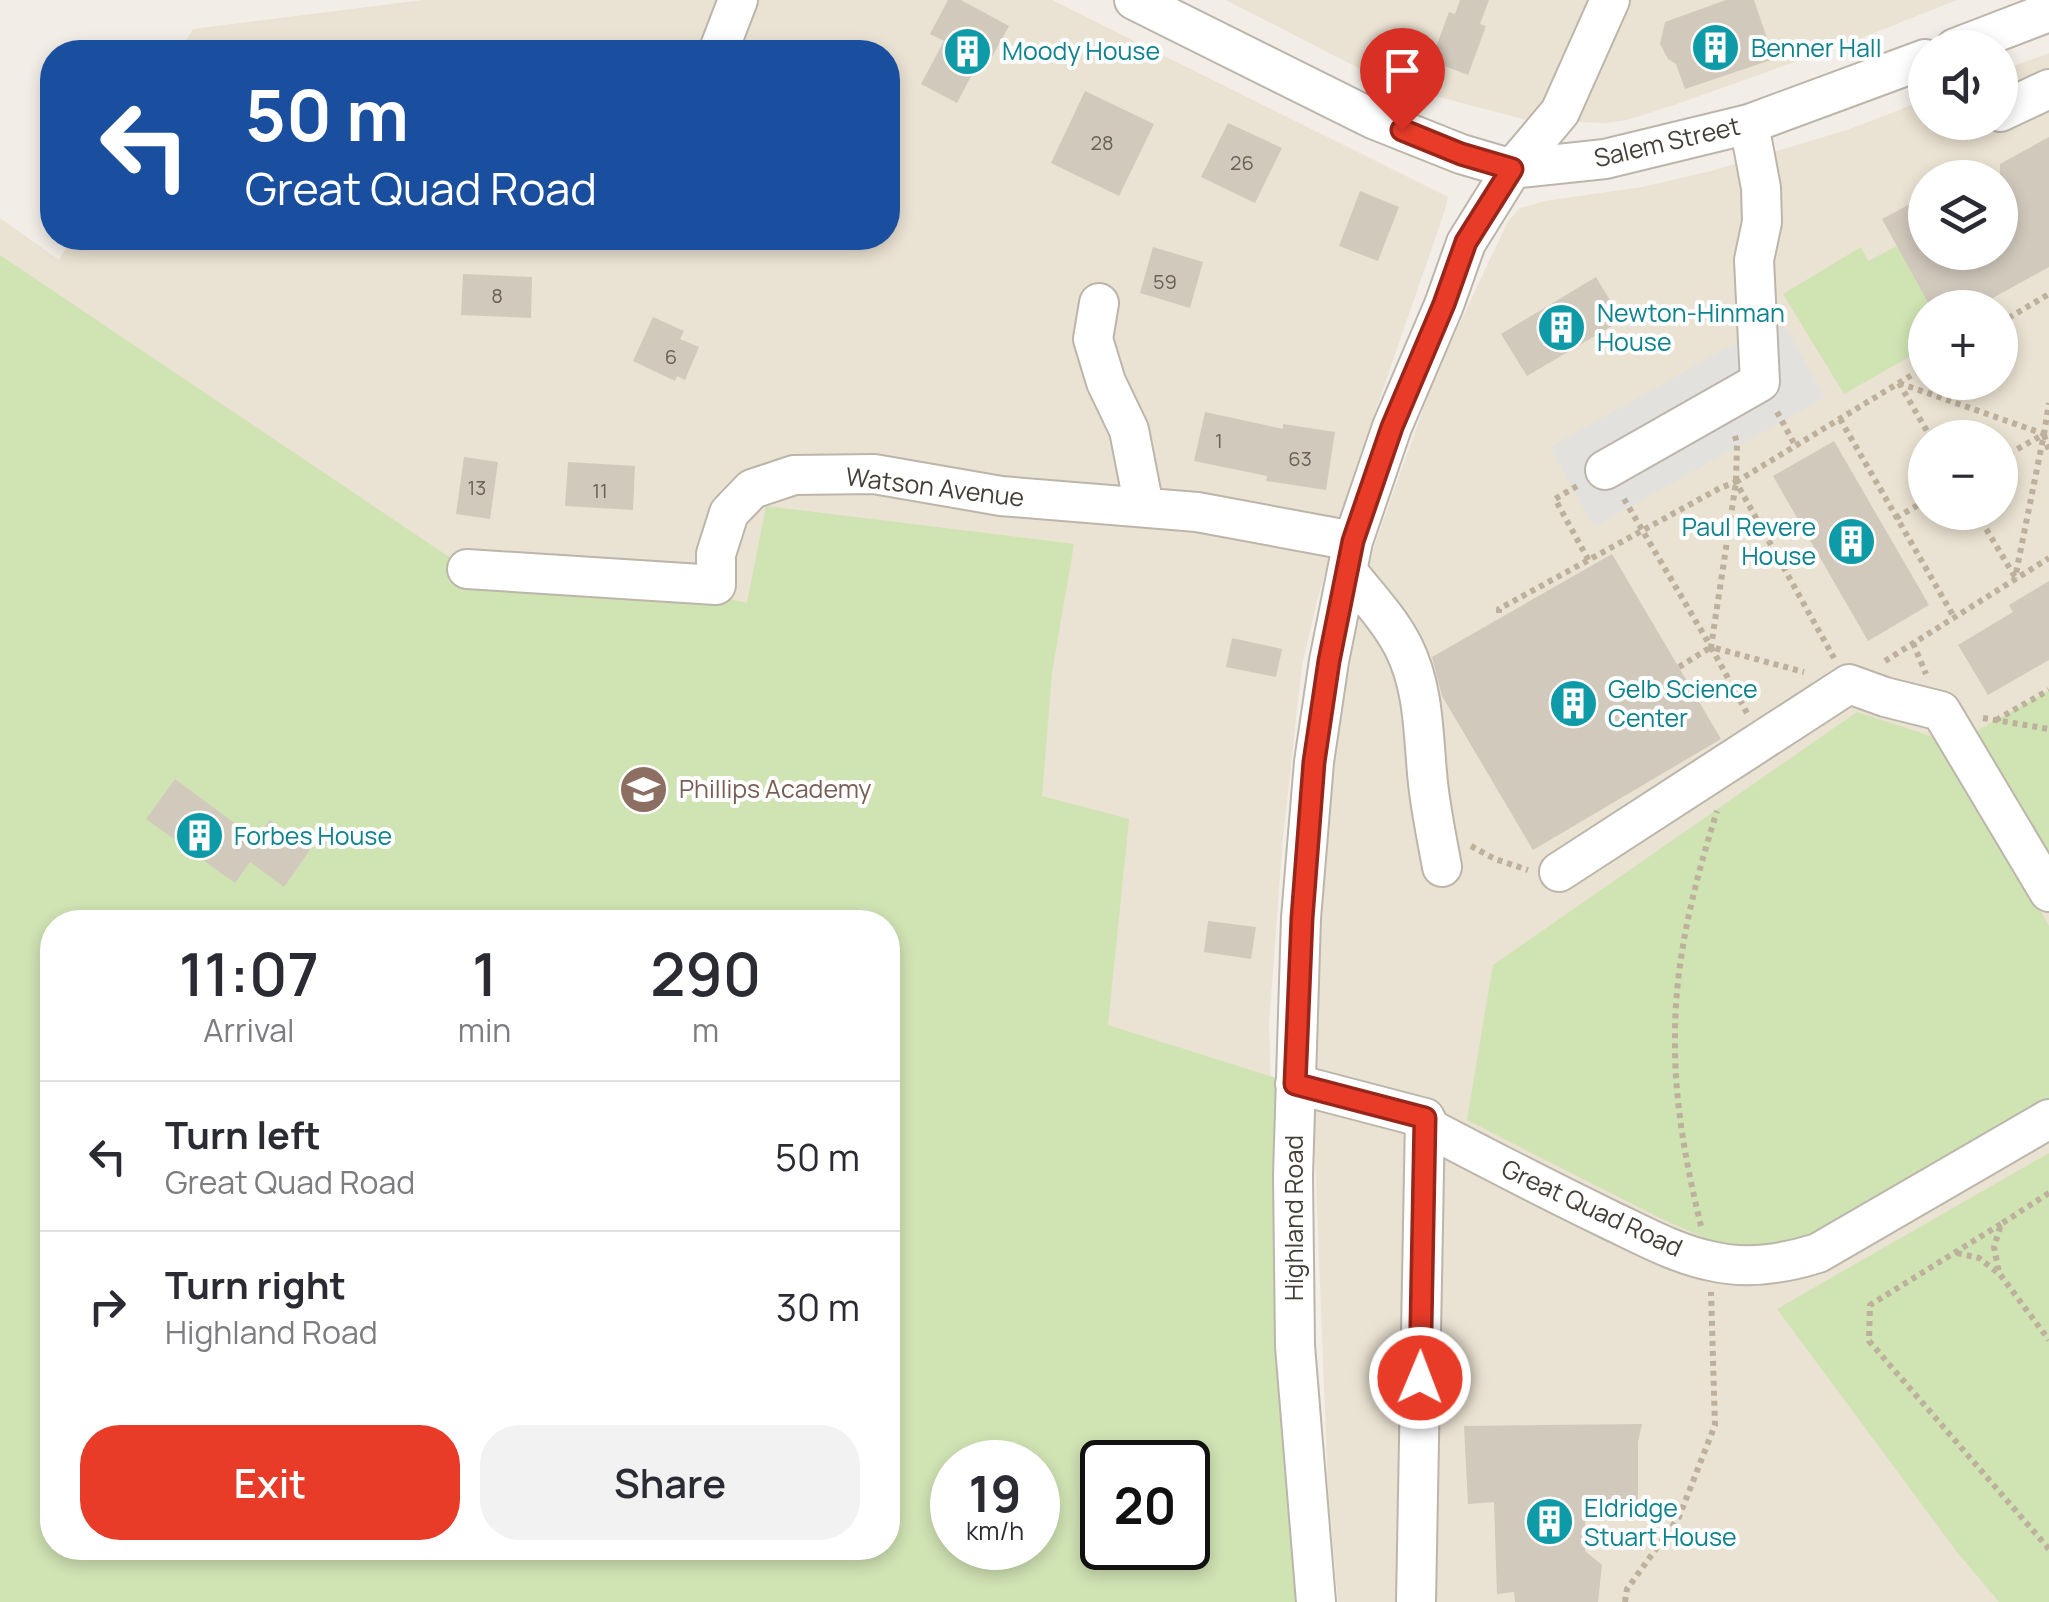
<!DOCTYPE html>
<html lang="en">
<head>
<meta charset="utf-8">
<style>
	:root { --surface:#fff; --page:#f2f2f3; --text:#2b2b33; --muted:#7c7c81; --line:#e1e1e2; --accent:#e83b28 }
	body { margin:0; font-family:Manrope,sans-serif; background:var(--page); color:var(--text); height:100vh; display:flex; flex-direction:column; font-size:38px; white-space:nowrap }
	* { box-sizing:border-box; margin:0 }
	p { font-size:32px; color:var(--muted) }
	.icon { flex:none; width:55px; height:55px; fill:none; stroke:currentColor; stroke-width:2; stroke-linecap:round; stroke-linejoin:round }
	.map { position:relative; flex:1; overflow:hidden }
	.panel { position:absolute; left:40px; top:910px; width:860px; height:650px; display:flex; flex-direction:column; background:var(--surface); border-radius:40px; box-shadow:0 5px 15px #0003 }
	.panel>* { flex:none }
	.hud { position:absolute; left:40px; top:40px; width:860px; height:210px; border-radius:40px; box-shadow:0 5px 15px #0003; background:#1a4fa0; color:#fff; overflow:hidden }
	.fabs { position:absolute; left:1908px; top:30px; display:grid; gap:20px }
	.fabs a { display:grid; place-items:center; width:110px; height:110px; border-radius:50%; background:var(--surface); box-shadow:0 5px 15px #0003; font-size:50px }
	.speed { position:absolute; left:930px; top:1440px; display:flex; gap:20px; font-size:50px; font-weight:700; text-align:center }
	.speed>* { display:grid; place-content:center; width:130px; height:130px; border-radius:50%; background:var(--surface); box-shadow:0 5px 15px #0003; line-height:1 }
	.speed small { font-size:25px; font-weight:400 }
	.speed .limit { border:5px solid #111; border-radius:15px; background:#fff; color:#111 }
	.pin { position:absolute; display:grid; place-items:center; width:85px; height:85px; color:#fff; margin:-102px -42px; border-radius:50% 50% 50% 0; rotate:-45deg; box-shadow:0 0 10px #0007 }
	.pin .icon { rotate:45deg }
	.me { position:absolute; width:110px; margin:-55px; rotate:1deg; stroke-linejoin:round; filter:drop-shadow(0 0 8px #0008) }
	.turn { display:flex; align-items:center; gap:35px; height:210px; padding:0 40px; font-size:45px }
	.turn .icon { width:130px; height:130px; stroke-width:2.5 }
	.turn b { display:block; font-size:70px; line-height:85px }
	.eta { display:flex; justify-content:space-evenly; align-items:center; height:170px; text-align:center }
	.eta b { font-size:60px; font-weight:600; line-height:70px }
	.action { display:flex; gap:20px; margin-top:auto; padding:20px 40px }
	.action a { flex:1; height:115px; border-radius:40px; background:var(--accent); color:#fff; font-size:40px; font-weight:600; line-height:115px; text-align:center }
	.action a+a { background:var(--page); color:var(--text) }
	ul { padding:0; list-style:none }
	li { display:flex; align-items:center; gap:30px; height:150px; padding:0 40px; border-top:2px solid var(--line) }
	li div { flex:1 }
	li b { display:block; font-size:38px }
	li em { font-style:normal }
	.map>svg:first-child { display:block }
</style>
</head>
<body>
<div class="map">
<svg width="2049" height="1602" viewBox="0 0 2049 1602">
	<rect width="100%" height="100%" fill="#f2eee7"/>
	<!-- education -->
	<path fill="#eae2d2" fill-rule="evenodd" d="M423,0H1052L1448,197L1445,210L1356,467L1317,601L1302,665L1283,838L1269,1023L1273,1159L1296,1602H0V218L59,260L72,238H888V52H179L193,29ZM52,922H888V1548H52ZM952,1462H1038V1548H952ZM1102,1462H1188V1548H1102Z
		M1226,0H1957L1856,40L1674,105L1627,120L1605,123L1526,120L1428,94L1368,73Z
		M2049,53V1602H1338L1328,1488L1314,1133L1316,979L1323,824L1351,630L1375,544L1435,376L1508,221L1520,208L1545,201L1642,187L1711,171L1847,130L1925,100V122H2000V71ZM1925,178H2000V252H1925ZM1925,308H2000V382H1925ZM1925,438H2000V512H1925Z"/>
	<!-- green -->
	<path fill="#d0e3b3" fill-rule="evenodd" d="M1897,246L1931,307L1925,308V348L1844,394L1783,294L1861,247L1868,261Z
		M0,255L467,569L652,582L747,603L766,506L1074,544L1052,673L1042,796L1129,819L1108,1025L1295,1084L1316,1602H0ZM52,922H888V1548H52ZM952,1462H1038V1548H952ZM1102,1462H1188V1548H1102Z
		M2049,690V885L1960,740Z
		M1857,712L1943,740L2049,926V1102L1804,1240L1778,1247H1748L1714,1242L1660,1218L1467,1120L1493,965Z
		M2049,1153V1602H1999L1957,1552L1777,1309Z"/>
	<!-- parking -->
	<path fill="#e3e1de" d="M1780,318L1825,397L1594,527L1550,447Z"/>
	<!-- building -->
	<path fill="#d2c9bd" d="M948,0H961L1009,26L987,66L979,61L957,103L921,84L944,41L930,34Z
		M1460,0H1489L1480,24L1486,26L1468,75L1431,61L1449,12L1455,14Z
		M1726,0H1754L1774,59L1685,89L1676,64L1668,59L1660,44L1665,22Z
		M1085,91L1154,124L1119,196L1051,163Z
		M1228,123L1282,148L1255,203L1201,177Z
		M2049,137V267L1991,299L1996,308H1931L1882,219L1925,196V252H2000V164Z
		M1360,191L1399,207L1378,261L1339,246Z
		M1153,247L1203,262L1190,308L1140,293Z
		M463,274L532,277L531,318L461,315Z
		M1596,277L1622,320L1527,376L1501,334Z
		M653,317L684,331L680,339L699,347L685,380L677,376L675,381L633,361Z
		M1205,412L1283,429V424L1335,432L1326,490L1266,481L1267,476L1194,461Z
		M1834,441L1929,605L1868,641L1773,476Z
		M464,457L498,462L490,519L456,514Z
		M568,462L635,466L633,510L565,506Z
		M1612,554L1721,739L1533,850L1442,696L1432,657Z
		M2049,581V660L1988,695L1958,645L2013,612L2009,605Z
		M1232,638L1282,649L1276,677L1226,667Z
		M175,779L256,839L270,820L310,850L284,887L250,862L235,883L146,819Z
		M1208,921L1256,927L1251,959L1204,952Z
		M1642,1424L1638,1442V1508L1585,1509V1551L1602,1565L1598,1602H1515L1514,1592L1497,1594L1494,1502L1468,1504L1464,1426Z"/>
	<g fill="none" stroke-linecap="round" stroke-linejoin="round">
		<defs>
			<path id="minor" d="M1134,0L1373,119L1461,154L1512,169L1605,159L1749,124L1925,59
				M1955,48L2049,12
				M718,52L738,0
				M2000,112L2049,89
				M1099,303L1093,339L1106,382L1129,430L1144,507
				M1605,470L1760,382L1754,260L1762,222L1761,188L1749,124
				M467,569L716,585V554L729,513L752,489L794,475L874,474L1001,496L1197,512L1353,541
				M1348,572C1367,596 1389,619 1403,646C1425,689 1423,737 1428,783C1431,811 1437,839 1442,867
				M1559,872L1849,684L1885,697L1941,711L2049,892
				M1295,1084L1425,1118L1431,1129C1490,1160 1550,1191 1610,1220C1642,1235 1676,1254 1711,1261C1747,1270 1783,1264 1818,1253L2049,1119
				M1316,1602L1295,1346L1293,1175L1301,918L1314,762L1329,661L1353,541L1392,427L1444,305L1466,243L1512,169L1560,112L1610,0
				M1416,1602L1425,1118"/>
		</defs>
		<!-- minor casing -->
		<use href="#minor" stroke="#bcb5aa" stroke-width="42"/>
		<!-- path -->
		<path stroke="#bdb09d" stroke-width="6" stroke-dasharray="5 5" stroke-linecap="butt" d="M2000,323L2049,294
			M1899,383L2044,434L2015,578
			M1899,383L1931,438
			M1777,412L1795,445
			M1840,419L1954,617
			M2044,435L2049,450
			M2000,459L2044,434L2049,403
			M1736,482L1925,367
			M1577,486L1555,499L1589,561
			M1624,499L1711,647L1736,482L1737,443L1734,433
			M1976,512L2015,577
			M1896,518L1925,501
			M1499,613V609L1720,488L1736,482L1834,658
			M1913,643L1926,674
			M1885,661L2049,558
			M1679,667L1711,647
			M1747,713L1711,647L1804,672
			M1983,718L2049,729
			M1996,720L2049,690
			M1471,846L1495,859L1528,870
			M2049,1193L2001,1224L1994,1247L1999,1273L2049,1340
			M2001,1224L1870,1305L1869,1341L2049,1549
			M1701,1226C1686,1165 1674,1100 1675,1036C1675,959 1694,884 1717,811
			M1957,1253L1979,1258L1998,1273
			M1625,1602L1627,1589L1679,1517L1715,1425L1711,1292"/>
		<!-- minor -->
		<use href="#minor" stroke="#fff" stroke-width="38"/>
	</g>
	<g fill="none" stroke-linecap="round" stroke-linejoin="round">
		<defs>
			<path id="route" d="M1402,130L1461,154L1512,169L1466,242L1444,304L1392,427L1353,541L1329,661L1314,762L1302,918L1295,1084L1425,1118L1420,1378"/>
		</defs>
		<!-- route casing -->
		<use href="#route" stroke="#97261a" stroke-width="25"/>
		<!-- route -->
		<use href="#route" stroke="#e83b28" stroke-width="18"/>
	</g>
	<!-- icons -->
	<defs>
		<symbol id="building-disc" viewBox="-11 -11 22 22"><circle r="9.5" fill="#0f9aa8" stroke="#fff"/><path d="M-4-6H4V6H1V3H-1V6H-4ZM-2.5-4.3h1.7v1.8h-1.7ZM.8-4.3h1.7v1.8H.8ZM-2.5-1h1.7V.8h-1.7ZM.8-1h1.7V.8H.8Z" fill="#fff"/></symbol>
		<symbol id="school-disc" viewBox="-11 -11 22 22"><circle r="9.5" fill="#8d6e63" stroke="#fff"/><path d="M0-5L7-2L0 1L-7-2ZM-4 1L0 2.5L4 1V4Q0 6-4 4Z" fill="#fff"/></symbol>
	</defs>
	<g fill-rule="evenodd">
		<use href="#building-disc" x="1688" y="20" width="55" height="55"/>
		<use href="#building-disc" x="940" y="24" width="55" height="55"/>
		<use href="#building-disc" x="1534" y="300" width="55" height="55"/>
		<use href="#building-disc" x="1824" y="514" width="55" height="55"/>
		<use href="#building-disc" x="1546" y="676" width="55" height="55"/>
		<use href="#school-disc" x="616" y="762" width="55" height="55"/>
		<use href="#building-disc" x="172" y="808" width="55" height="55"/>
		<use href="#building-disc" x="1522" y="1494" width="55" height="55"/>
	</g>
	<g text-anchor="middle" stroke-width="8" stroke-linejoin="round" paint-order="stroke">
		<!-- number labels -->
		<g font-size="20" fill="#686158">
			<text x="1102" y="150">28</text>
			<text x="1242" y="170">26</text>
			<text x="1165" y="289">59</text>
			<text x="497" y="303">8</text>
			<text x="671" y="364">6</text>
			<text x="1219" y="448">1</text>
			<text x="1300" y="466">63</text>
			<text x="477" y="495">13</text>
			<text x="600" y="498">11</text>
		</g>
		<!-- culture labels -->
		<g font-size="25" fill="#0d838f" stroke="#fff" text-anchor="start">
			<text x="1751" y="57">Benner Hall</text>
			<text x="1002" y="60">Moody House</text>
			<text x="1597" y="322">Newton-Hinman<tspan x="1597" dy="29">House</tspan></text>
			<text x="1816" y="536" text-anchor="end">Paul Revere<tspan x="1816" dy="29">House</tspan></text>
			<text x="1608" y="698">Gelb Science<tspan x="1608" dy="29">Center</tspan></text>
			<text x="234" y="845">Forbes House</text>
			<text x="1584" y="1517">Eldridge<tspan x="1584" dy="29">Stuart House</tspan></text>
		</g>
		<!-- street labels -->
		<g font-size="25" fill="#443e36" stroke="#fff">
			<text transform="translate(1667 142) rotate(-13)" y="9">Salem Street</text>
			<text transform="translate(935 487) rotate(7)" y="9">Watson Avenue</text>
			<text transform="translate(1592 1208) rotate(25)" y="9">Great Quad Road</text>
			<text transform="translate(1294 1218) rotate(-90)" y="9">Highland Road</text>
		</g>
		<!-- education labels -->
		<g font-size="25" fill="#785e54" stroke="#fff" text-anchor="start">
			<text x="679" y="798">Phillips Academy</text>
		</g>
	</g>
</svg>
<div class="fabs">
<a><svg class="icon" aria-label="sound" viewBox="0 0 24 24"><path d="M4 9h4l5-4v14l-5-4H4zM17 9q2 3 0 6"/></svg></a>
<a><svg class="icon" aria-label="layers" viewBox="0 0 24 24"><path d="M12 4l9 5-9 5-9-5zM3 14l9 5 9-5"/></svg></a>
<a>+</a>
<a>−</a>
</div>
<div class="speed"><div>19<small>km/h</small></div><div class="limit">20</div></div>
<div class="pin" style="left:1402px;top:130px;background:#d93025"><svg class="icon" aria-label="arrive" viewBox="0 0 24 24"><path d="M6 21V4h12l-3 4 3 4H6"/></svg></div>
<svg class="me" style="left:1420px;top:1378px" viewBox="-20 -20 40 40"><circle r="17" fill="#e83b28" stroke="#fff" stroke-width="3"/><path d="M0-11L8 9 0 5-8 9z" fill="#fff"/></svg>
<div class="hud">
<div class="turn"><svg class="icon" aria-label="left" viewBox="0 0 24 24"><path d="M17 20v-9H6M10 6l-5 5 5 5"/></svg><div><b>50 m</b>Great Quad Road</div></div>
</div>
<section class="panel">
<div class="eta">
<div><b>11:07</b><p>Arrival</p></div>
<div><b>1</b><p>min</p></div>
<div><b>290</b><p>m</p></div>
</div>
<ul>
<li><svg class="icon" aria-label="left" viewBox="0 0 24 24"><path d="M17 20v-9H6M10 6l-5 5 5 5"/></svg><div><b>Turn left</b><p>Great Quad Road</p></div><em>50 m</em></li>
<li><svg class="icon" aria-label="right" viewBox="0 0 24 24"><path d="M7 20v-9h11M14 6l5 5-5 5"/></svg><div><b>Turn right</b><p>Highland Road</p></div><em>30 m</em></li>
</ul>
<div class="action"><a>Exit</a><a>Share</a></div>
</section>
</div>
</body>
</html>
